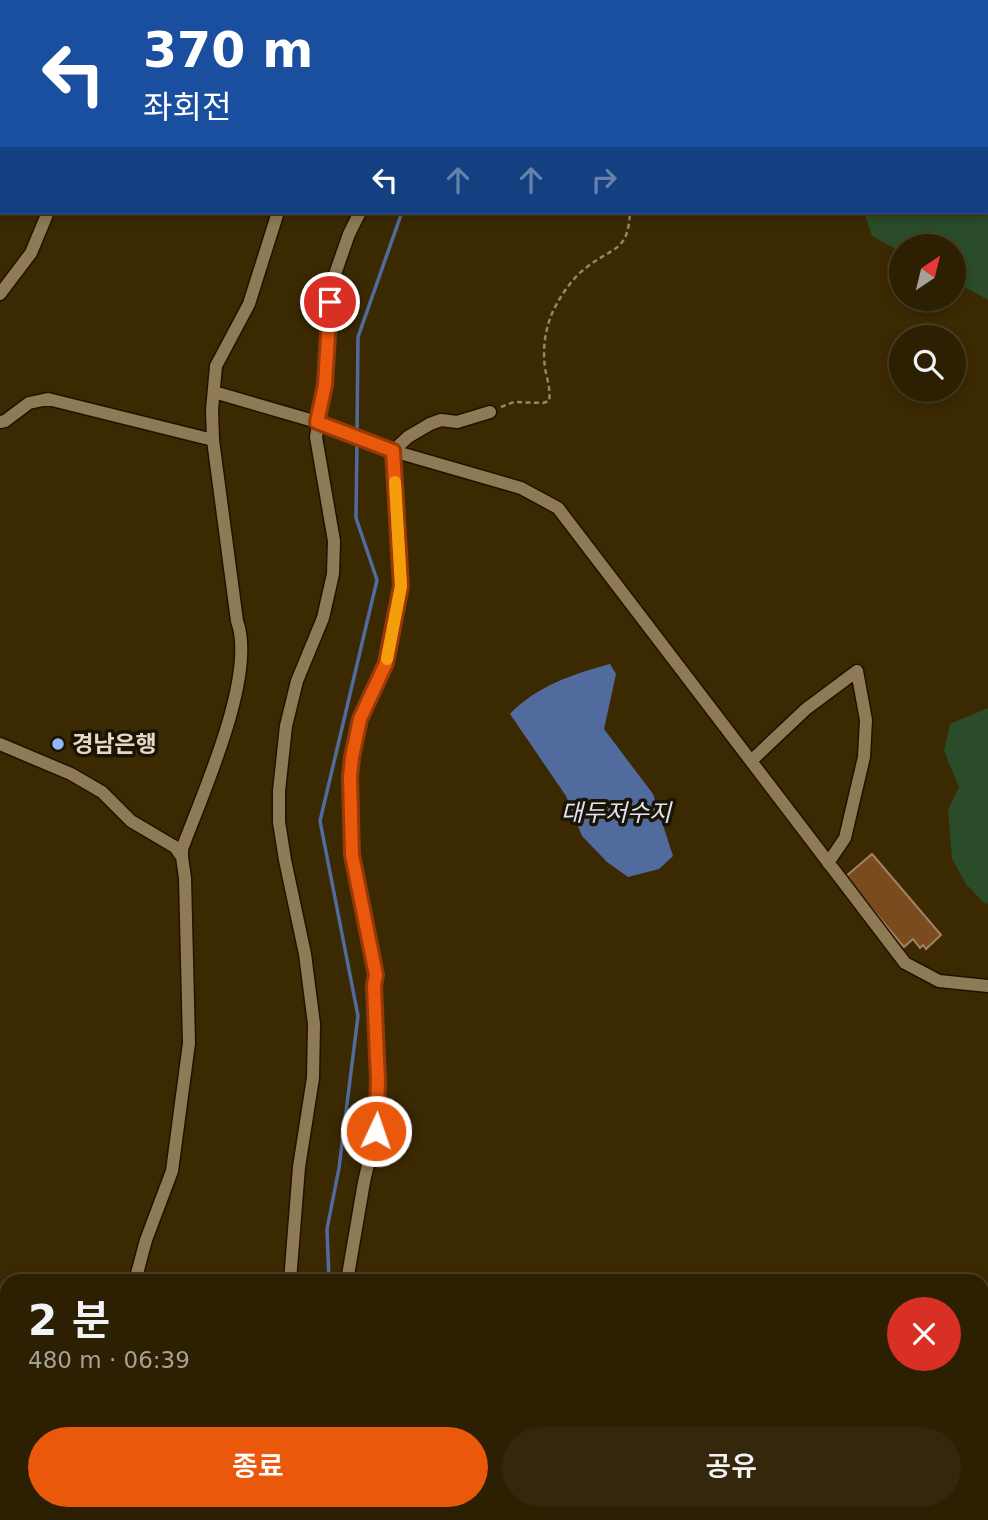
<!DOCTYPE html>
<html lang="ko">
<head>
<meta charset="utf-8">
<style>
	:root { --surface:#2c1f02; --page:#34270c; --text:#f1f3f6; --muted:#a6a299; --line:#483d24; --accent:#ea580c }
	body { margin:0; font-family:"DejaVu Sans","Noto Sans KR",sans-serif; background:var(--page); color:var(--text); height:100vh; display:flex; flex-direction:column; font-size:26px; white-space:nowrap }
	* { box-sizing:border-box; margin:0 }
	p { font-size:23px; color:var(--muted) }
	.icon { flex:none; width:38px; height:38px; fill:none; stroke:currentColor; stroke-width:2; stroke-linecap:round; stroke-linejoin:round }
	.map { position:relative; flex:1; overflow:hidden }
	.panel { position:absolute; left:0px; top:1274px; width:989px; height:247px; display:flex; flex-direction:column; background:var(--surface); border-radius:21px 21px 0 0; box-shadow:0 4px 10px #0003,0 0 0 2px var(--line) }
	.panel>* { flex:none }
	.hud { position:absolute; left:0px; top:0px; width:989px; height:214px; box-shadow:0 4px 10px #0003,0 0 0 2px var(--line); background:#1a4fa0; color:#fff; overflow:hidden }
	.needle { width:46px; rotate:35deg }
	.controls { position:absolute; left:889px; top:234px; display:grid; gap:14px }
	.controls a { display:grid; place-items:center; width:77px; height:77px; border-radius:50%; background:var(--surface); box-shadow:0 4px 10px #0003,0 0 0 2px var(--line); font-size:35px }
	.pin { position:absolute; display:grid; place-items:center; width:60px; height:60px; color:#fff; margin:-30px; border:4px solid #fff; border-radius:50%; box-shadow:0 2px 7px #0007 }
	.me { position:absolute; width:77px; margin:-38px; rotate:3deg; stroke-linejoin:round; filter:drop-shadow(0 0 5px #0008) }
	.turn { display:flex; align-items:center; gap:24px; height:147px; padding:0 28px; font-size:32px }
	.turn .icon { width:91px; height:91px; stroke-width:2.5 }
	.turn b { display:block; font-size:49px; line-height:60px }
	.lanes { display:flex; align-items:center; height:66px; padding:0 28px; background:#0003; justify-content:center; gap:35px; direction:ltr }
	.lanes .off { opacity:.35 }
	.round { display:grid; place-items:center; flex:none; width:74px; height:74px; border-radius:37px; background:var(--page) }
	.overview { display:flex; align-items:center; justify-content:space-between; height:119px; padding:0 28px }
	h1 { font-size:42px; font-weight:600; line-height:52px }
	.action { display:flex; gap:14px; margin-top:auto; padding:14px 28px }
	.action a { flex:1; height:80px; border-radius:42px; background:var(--accent); color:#fff; font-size:28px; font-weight:600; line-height:80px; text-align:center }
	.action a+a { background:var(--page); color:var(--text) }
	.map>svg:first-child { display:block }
</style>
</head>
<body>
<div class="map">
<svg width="988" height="1520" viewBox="0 0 988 1520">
	<rect width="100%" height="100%" fill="#3b2902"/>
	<!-- green -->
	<path fill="#2a4c28" d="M790,0H988V300L954,281V247H901V252L872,236L864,212H987V2Z
		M988,708V904L984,903L966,884L952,859L948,810L959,787L944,751L950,724Z"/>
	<!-- water -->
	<path fill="#516b9e" d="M610,664L616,674L604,729L653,794L673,856L659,869L628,877L607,862L582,836L566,796L510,714C535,687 575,673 610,664Z
		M982,1361L988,1365V1520H830L826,1514H982Z"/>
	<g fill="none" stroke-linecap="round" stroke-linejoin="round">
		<!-- stream -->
		<path stroke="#516b9e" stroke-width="3.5" d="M484,2L485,0
			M357,433L358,337L402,212
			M329,1281L327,1229L339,1168L358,1016L320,821L377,580L356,518L357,441
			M333,1514V1520"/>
	</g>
	<!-- building -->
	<path fill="#794b1d" stroke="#a28164" stroke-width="2" d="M872,854L941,935L926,949L923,945L920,948L913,939L904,947L845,877Z"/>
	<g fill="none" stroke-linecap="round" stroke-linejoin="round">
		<defs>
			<path id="minor" d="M221,0L222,2
				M166,2L167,0
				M453,2L454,0
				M0,18H2
				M0,294L31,253L48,212
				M214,392L317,422L393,451L521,488L558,508L905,963L939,981L988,986
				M0,422L5,421L29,403L48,399L213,440
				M0,744L71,774L102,792L131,821L175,847L182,857L185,878L189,1043L172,1171L146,1240L135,1281
				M751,761L806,709L857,671L866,720L864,757L845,838L828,863
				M182,857V849C202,795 257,675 237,621L213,440L212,410L216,366L249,304L278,212
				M290,1281L299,1167L313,1078L314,1024L305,954L285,860L279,822V791L286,726L297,681L323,618L333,574L334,541L316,437L325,385L334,277L349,234L360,212
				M347,1281L364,1182L376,1131L378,1082L374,985L376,975L352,855L350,777L352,757L360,719L386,663L401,586L393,451L408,437L430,424L441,420L457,422L490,412
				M0,1413L7,1418
				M124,1514L132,1520
				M359,1514L360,1520
				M494,1514L501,1520
				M54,1520L61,1514
				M289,1520L291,1514"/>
		</defs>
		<!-- minor casing -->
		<use href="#minor" stroke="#1f1200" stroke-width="15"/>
		<!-- path -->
		<path stroke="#948669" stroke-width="2.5" stroke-dasharray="5 3.5" stroke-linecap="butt" d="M687,2L688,0
			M501,407L514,402L543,403L549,401C551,390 547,379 545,368C542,345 546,321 559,300C566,288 576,275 587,267C614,246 628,252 630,212"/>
		<!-- minor -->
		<use href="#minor" stroke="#8e7a54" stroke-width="12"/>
	</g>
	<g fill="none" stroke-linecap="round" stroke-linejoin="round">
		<defs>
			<path id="route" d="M330,302L325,385L317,422L393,451L401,586L386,663L360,719L352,757L350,777L352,855L376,975L374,985L378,1082L376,1131"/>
		</defs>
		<!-- route casing -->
		<use href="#route" stroke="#983908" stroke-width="18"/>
		<!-- route -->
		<use href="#route" stroke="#ea580c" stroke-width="12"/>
		<!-- slow -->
		<path stroke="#f59e0b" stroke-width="12" d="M387,659L401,586L395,482"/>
	</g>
	<!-- markers -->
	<circle fill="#93b7fd" stroke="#1b1405" stroke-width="2.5" cx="58" cy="744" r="7"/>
	<g text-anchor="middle" stroke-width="7" stroke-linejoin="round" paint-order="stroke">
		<!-- poi labels -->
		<g font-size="23" font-weight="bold" fill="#e4d9c5" stroke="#1b1405" text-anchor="start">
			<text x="72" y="752">경남은행</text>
		</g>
		<!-- water labels -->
		<g font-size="24" font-style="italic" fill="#dbe4f3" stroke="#1b1405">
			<text x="616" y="821">대두저수지</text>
		</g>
	</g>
</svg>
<div class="controls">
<a><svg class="needle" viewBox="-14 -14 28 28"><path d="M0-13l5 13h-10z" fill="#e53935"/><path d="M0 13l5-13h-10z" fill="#a6a299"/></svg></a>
<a><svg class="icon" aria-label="search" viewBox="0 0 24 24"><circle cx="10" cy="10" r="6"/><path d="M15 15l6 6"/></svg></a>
</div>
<div class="pin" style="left:330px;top:302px;background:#d93025"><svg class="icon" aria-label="arrive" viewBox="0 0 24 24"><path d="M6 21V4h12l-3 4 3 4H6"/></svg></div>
<svg class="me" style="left:376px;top:1131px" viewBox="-20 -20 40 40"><circle r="17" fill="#ea580c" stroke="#fff" stroke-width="3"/><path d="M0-11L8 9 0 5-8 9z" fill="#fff"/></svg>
<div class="hud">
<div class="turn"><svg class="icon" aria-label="left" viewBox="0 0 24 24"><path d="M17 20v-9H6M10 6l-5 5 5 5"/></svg><div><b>370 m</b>좌회전</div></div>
<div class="lanes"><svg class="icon" aria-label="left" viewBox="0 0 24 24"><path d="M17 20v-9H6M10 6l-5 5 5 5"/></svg><svg class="icon off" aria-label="ahead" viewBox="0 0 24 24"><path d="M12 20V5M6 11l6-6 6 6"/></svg><svg class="icon off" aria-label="ahead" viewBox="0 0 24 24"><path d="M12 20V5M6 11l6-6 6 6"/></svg><svg class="icon off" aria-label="right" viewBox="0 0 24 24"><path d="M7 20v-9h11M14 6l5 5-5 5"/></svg></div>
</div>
<section class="panel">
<div class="overview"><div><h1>2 분</h1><p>480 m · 06:39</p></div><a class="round" style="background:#d93025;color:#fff"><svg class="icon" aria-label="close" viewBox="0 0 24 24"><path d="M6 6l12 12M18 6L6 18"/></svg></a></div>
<div class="action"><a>종료</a><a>공유</a></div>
</section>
</div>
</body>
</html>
